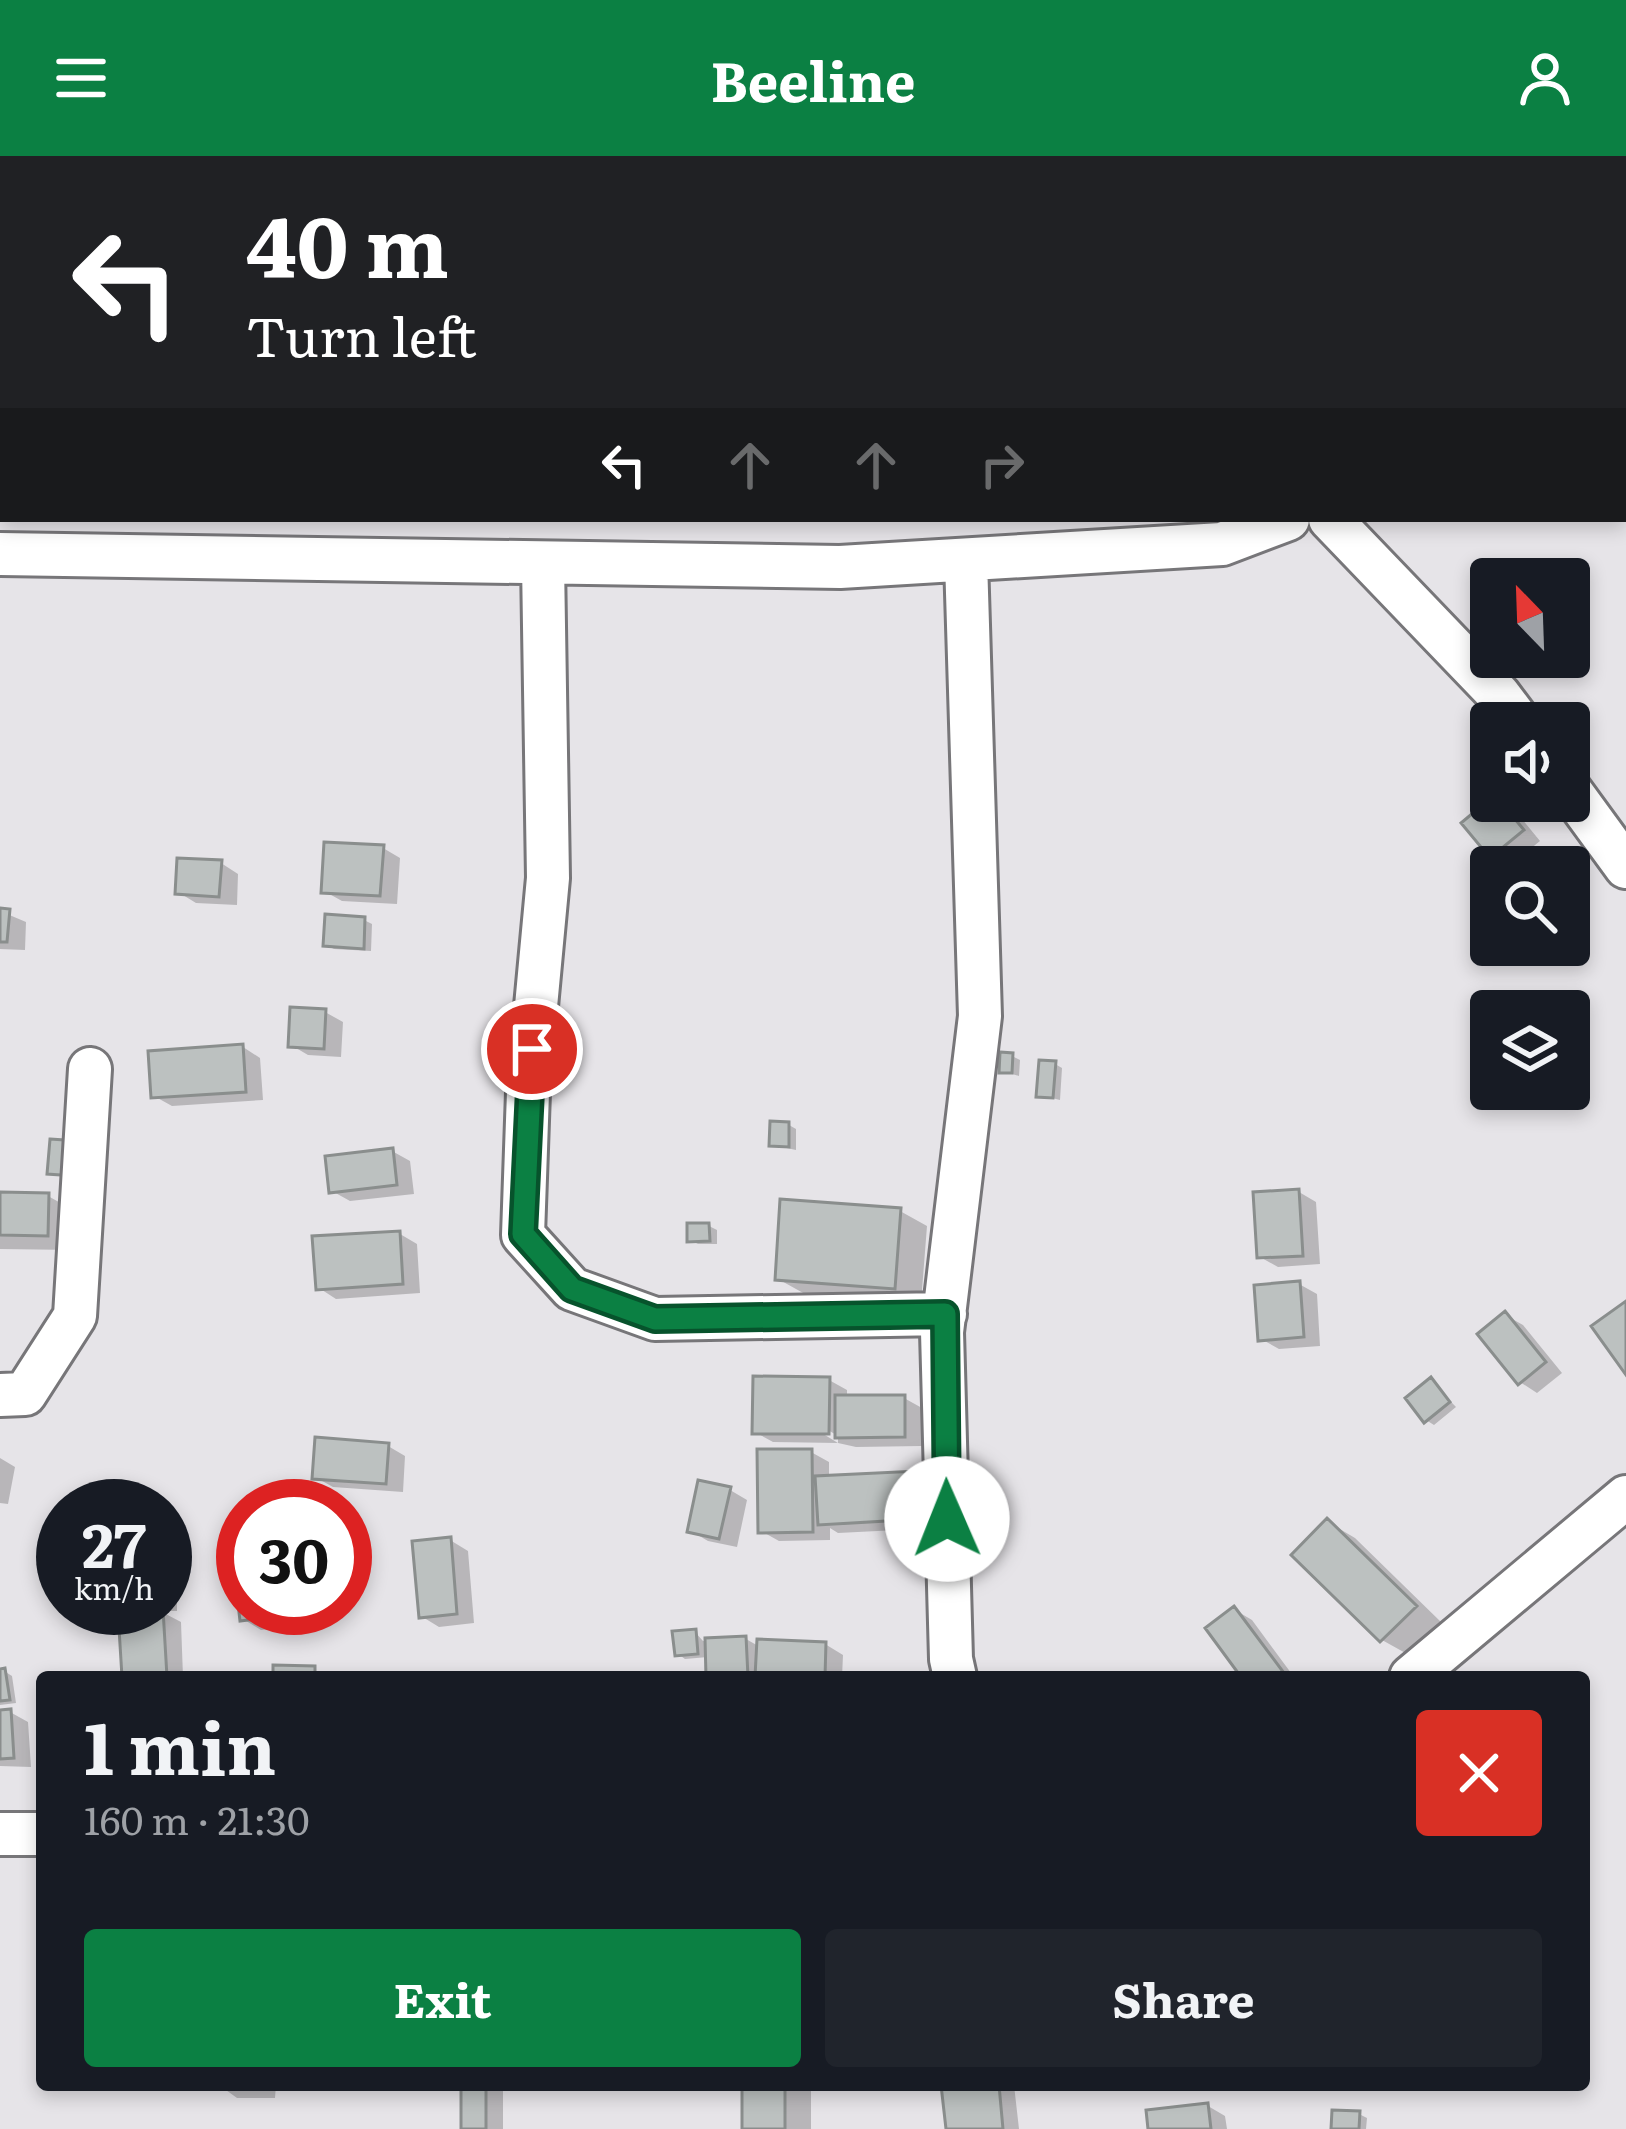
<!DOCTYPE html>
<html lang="en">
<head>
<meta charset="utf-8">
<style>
	:root { --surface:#171b24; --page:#20242c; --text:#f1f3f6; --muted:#9ea1a6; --accent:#0b8043 }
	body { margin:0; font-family:Literata,serif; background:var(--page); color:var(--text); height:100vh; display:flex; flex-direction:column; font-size:45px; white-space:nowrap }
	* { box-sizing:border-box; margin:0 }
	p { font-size:39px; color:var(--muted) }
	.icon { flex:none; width:66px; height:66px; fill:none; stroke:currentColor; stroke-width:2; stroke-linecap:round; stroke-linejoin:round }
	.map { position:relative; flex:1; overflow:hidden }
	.drawer { position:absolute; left:36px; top:1515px; width:1554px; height:420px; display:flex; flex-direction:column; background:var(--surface); border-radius:12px; box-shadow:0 6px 18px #0003 }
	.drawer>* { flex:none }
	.banner { position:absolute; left:0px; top:0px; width:1626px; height:366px; box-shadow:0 6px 18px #0003; background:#202124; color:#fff; overflow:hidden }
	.needle { width:78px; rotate:337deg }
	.fabs { position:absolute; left:1470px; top:402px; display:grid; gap:24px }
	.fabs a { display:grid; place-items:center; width:120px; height:120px; border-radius:12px; background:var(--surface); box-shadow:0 6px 18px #0003; font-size:60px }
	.speed { position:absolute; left:36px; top:1323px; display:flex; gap:24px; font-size:60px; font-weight:700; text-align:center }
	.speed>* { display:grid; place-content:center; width:156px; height:156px; border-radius:50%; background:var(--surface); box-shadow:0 6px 18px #0003; line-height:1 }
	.speed small { font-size:30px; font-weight:400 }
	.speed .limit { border:18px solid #d22; background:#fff; color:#111 }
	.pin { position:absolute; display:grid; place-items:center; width:102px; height:102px; color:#fff; margin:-51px; border:6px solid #fff; border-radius:50%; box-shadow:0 3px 12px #0007 }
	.me { position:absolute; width:132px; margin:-66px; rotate:359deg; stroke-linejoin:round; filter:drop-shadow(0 0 9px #0008) }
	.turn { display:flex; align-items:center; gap:42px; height:252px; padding:0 48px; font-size:54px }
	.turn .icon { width:156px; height:156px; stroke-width:2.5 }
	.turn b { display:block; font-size:84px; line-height:102px }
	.lanes { display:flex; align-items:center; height:114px; padding:0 48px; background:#0003; justify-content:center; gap:60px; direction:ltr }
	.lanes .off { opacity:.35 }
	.round { display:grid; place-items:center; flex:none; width:126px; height:126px; border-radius:12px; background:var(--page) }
	.summary { display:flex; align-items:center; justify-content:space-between; height:204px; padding:0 48px }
	h1 { font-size:72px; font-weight:700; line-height:90px }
	.primary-button { display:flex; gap:24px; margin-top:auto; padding:24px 48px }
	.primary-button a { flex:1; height:138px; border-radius:12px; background:var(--accent); color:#fff; font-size:48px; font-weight:700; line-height:138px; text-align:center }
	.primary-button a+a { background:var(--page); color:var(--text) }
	header { display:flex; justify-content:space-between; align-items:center; height:156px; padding:0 48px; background:var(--accent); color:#fff; font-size:54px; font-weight:700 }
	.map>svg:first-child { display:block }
</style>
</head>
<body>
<header><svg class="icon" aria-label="menu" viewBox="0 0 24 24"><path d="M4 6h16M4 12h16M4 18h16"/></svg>Beeline<svg class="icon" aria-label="person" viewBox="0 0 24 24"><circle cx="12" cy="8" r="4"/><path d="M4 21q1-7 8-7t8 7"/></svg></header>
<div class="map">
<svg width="1626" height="1973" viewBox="0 0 1626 1973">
	<rect width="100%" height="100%" fill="#e6e4e8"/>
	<!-- shadow -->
	<path fill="#0003" d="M1492,645L1513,652L1540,685L1509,710L1492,700Z
		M383,692L400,702L397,748L342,745L324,735Z
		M221,707L238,718L237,749L196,747L178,736Z
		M0,755L26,766L25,794L0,793Z
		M364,764L372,768L371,795L334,793L326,789Z
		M325,856L343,866L341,901L308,899L291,889Z
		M243,891L260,902L263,944L172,950L154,940Z
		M1012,900L1020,904L1019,920L1002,915Z
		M1055,908L1062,912L1060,944L1040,939Z
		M789,969L796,973V994L772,989Z
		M392,995L410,1005L414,1038L350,1045L332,1035Z
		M1299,1036L1316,1046L1320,1108L1278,1111L1260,1101Z
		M0,1039L48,1040L75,1055V1094L0,1093Z
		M900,1055L927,1070L921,1147L805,1138L778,1123Z
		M709,1070L717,1074V1088H698L690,1084Z
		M400,1078L417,1088L420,1137L336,1143L319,1132Z
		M1299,1128L1317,1138L1320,1190L1279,1193L1261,1183Z
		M1505,1159L1523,1169L1562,1217L1537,1237L1520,1226Z
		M829,1224L847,1234V1242H904L922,1252V1290L856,1291L838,1287V1280L818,1268L815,1273L838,1287L773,1286L755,1276Z
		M1431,1225L1456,1251L1434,1269L1426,1264Z
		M388,1290L405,1300L403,1336L333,1331L315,1321Z
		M811,1296L829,1306V1322L917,1318L935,1328L937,1372L838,1377L830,1372V1384L779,1385L761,1375Z
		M0,1302L15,1311L8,1348L0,1347Z
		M730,1334L747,1344L737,1391L708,1385L691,1375Z
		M1328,1366L1355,1382L1442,1467L1409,1499L1382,1484Z
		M450,1384L468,1395L474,1467L439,1471L421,1460Z
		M243,1424V1452H321L322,1466L261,1474L243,1463Z
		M165,1435L177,1439V1455H160L181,1466L183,1521H125L122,1460L95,1461L79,1452H165Z
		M1235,1454L1252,1464L1294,1521H1245Z
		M695,1476L703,1485L746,1483L760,1491L825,1488L843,1499L842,1521H709L708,1501L685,1503L678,1498Z
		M4,1515L12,1520L16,1547L0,1549V1516Z
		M10,1556L28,1566L31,1611L0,1610V1557Z
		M219,1929H276L275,1942H237Z
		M464,1929H503V1973H464Z
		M745,1929H811V1973H745Z
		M944,1929H1014L1019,1973H949Z
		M1208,1950L1225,1960L1227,1973H1151Z
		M1359,1958L1367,1962L1366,1973H1334Z"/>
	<!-- building -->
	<path fill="#bcc1c0" stroke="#8a8e8d" stroke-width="3" d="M1491,642V645H1500L1524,674L1490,702L1461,667Z
		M324,686L384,689L380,740L321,737Z
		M177,702L222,704L219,741L175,738Z
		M0,752L10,753L7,786H0Z
		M325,758L365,761L364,793L323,790Z
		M290,851L326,853L324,893L288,891Z
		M243,888L246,936L151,942L148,895Z
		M1000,896L1013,897L1012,917H999Z
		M1039,904L1056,905L1053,942L1036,941Z
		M770,965L789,966V991L769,990Z
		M50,983L79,985L75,1020L47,1018Z
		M393,992L397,1029L329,1037L325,1000Z
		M1299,1033L1303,1100L1257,1102L1253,1036Z
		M0,1036L49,1037L48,1080L0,1079Z
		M780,1043L901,1052L895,1133L775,1124Z
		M687,1067H709L710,1085L687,1086Z
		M400,1075L403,1128L316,1134L312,1080Z
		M1300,1125L1304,1181L1258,1185L1254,1129Z
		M1626,1145V1219L1591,1170Z
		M1505,1155L1546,1206L1518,1229L1477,1178Z
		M753,1220L830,1221L829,1278H752Z
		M1431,1221L1450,1246L1424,1267L1405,1242Z
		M835,1239H905V1281L835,1282Z
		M315,1281L389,1287L386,1328L312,1323Z
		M757,1293H812L813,1376L758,1377Z
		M918,1315L920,1363L818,1369L815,1320Z
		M698,1324L731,1331L719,1383L687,1376Z
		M1327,1362L1417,1450L1380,1486L1291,1399Z
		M451,1381L457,1458L419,1462L412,1385Z
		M235,1421H243V1452H305L306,1457L240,1465Z
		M1234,1450L1287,1521H1241L1205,1472Z
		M163,1453L167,1521H122L118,1456Z
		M696,1473L698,1498L675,1500L672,1475Z
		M746,1480L748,1521H706L705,1482Z
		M757,1483L826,1486L825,1521H755Z
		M273,1509L315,1510V1521H273Z
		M5,1512L10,1544L0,1545V1513Z
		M11,1553L14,1602L0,1603V1554Z
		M461,1929H486V1973H461Z
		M742,1929H785V1973H742Z
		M941,1929H999L1003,1973H946Z
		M1208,1947L1211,1973H1148L1146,1954Z
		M1332,1954L1360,1955L1359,1973H1331Z"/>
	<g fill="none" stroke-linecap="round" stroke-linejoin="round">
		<defs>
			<path id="minor" d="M1507,3V0
				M1330,363L1499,539L1520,567
				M0,398L840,411L1222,388L1288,363
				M543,407L548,722L528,936L523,1079L572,1133L655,1163L945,1158
				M1569,633L1626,711
				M0,1239L25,1238L75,1160L90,913
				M955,1521L951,1503L942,1176L980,860L966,404
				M1411,1521L1626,1341
				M0,1678H42"/>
		</defs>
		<!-- minor casing -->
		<use href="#minor" stroke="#777679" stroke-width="48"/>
		<!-- minor -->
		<use href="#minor" stroke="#fff" stroke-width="42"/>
	</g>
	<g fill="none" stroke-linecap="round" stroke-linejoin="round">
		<defs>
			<path id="route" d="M532,893L523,1078L572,1133L655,1163L945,1158L947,1363"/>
		</defs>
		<!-- route casing -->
		<use href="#route" stroke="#07532c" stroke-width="30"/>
		<!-- route -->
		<use href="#route" stroke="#0b8043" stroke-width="21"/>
	</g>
</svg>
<div class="fabs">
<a><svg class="needle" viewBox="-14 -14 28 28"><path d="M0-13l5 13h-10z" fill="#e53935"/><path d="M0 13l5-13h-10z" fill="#9ea1a6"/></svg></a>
<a><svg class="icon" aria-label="sound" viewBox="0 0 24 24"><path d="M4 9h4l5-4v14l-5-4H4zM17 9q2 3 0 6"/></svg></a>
<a><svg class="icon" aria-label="search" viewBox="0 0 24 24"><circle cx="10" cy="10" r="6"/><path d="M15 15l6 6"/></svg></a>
<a><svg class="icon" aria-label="layers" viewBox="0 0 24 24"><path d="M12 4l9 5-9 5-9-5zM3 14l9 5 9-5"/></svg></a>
</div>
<div class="speed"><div>27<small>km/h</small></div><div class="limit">30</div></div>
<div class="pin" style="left:532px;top:893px;background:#d93025"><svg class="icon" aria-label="arrive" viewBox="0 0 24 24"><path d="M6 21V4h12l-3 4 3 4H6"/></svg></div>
<svg class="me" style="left:947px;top:1363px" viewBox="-20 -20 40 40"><circle r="19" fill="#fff"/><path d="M0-13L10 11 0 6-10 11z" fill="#0b8043"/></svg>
<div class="banner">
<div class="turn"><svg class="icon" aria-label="left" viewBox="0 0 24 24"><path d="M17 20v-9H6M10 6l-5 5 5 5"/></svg><div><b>40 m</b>Turn left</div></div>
<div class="lanes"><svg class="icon" aria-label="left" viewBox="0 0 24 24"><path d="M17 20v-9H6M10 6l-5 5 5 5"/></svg><svg class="icon off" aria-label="ahead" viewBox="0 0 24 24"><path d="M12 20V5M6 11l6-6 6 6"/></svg><svg class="icon off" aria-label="ahead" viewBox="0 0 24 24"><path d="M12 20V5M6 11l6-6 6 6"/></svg><svg class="icon off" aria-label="right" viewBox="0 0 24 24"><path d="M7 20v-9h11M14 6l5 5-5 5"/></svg></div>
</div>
<section class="drawer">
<div class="summary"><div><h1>1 min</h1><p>160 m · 21:30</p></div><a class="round" style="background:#d93025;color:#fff"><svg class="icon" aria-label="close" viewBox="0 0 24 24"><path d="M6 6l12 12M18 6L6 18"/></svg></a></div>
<div class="primary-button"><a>Exit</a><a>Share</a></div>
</section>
</div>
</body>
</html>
